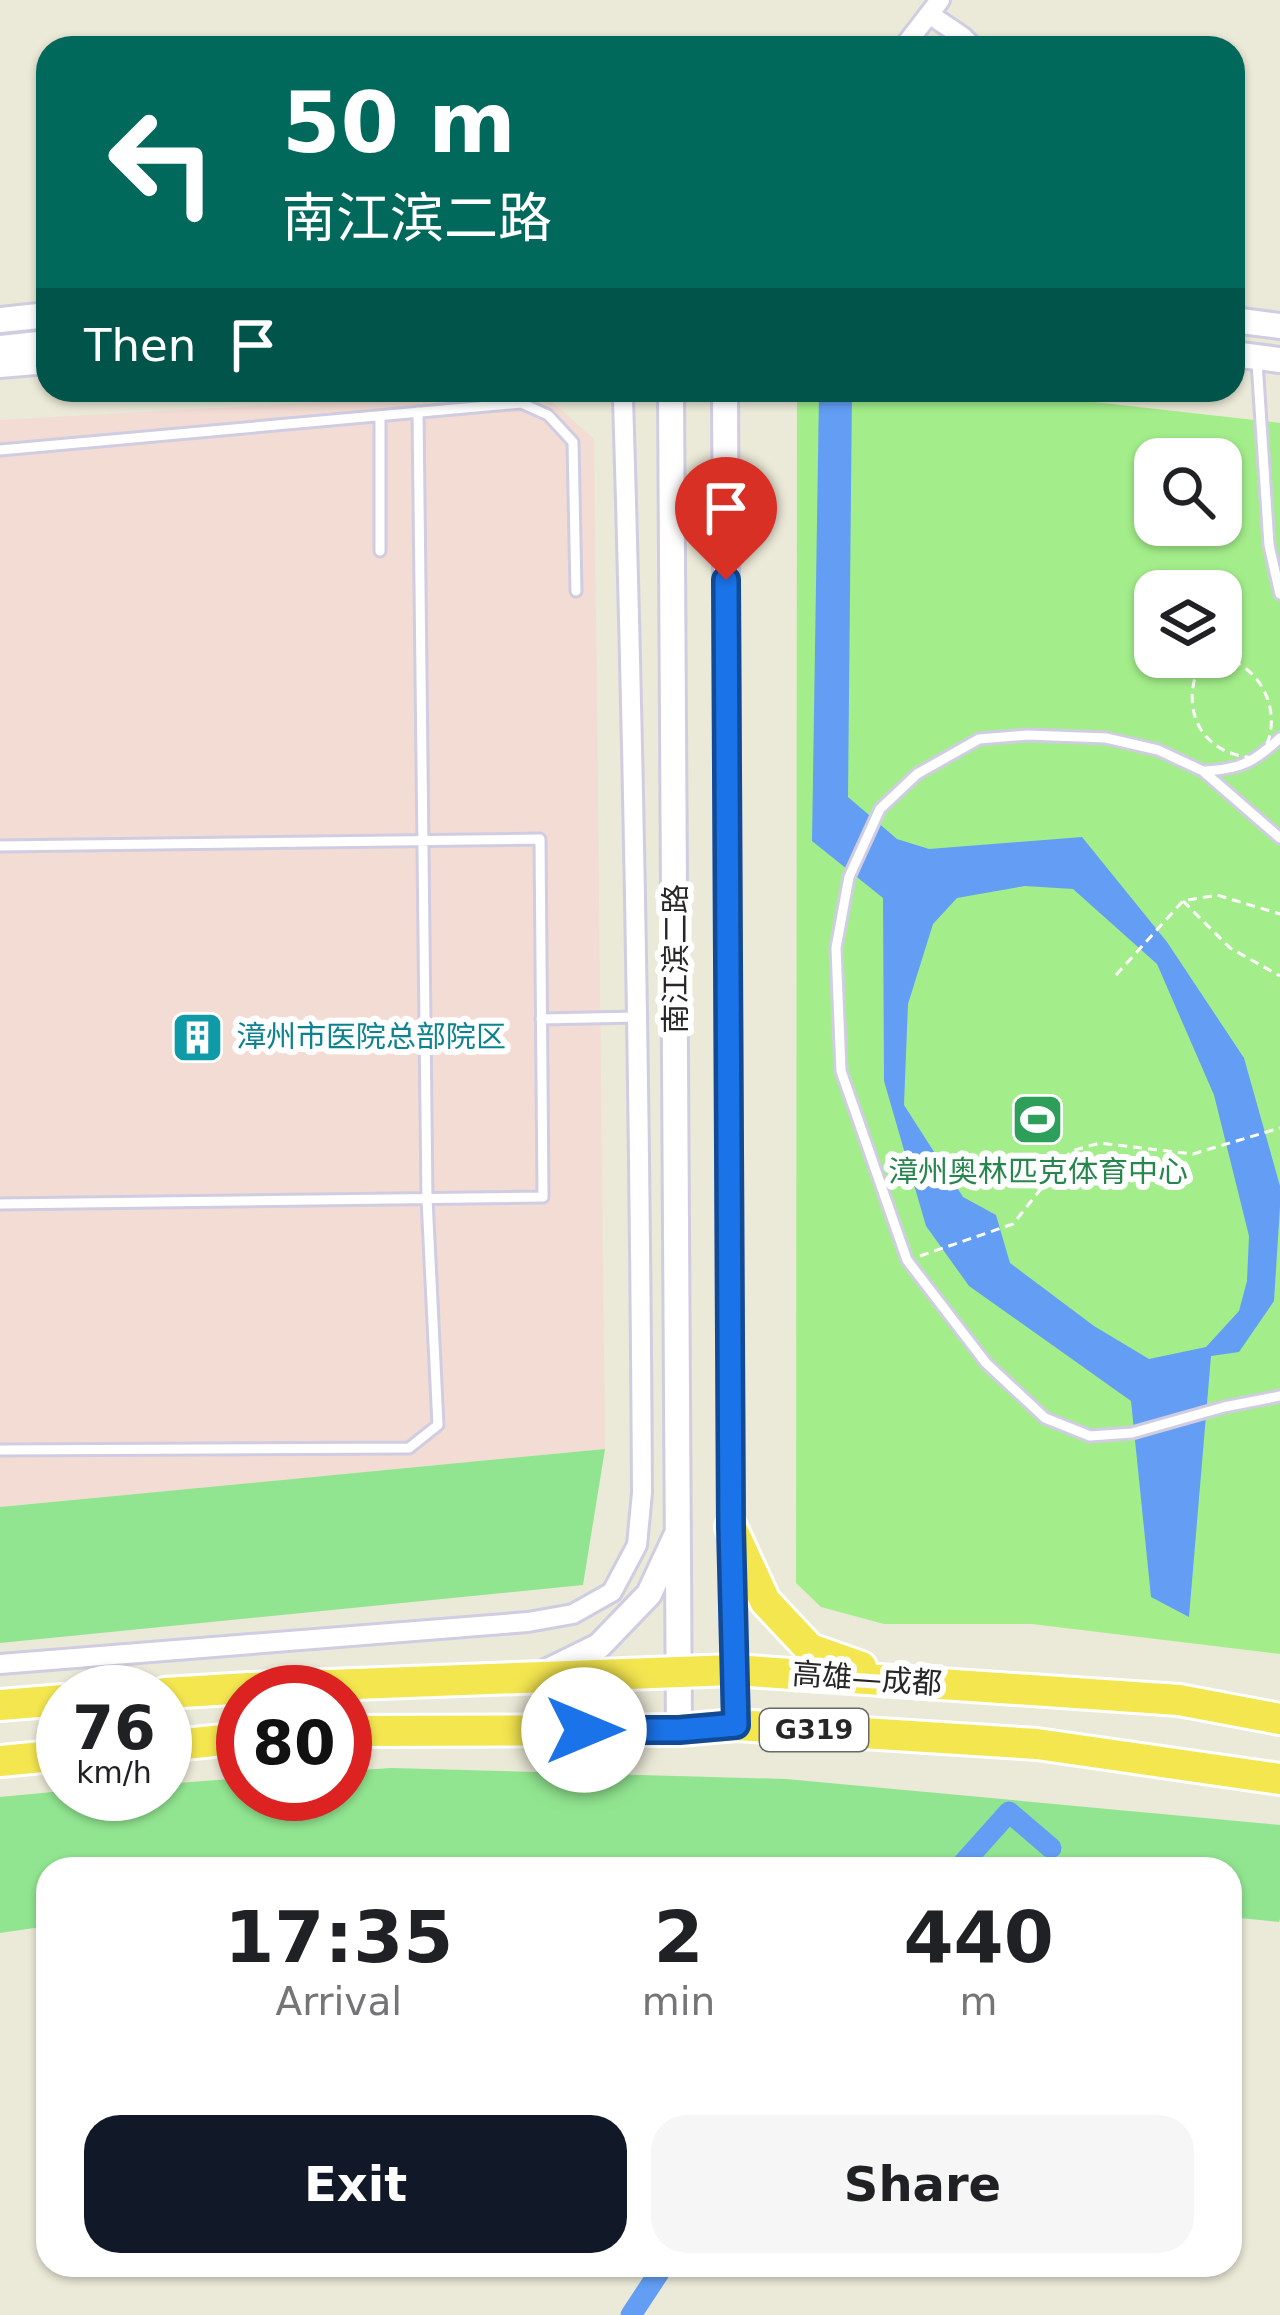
<!DOCTYPE html>
<html lang="en">
<head>
<meta charset="utf-8">
<style>
	:root { --surface:#fff; --page:#f6f6f6; --text:#202124; --muted:#757577; --accent:#111827 }
	body { margin:0; font-family:"DejaVu Sans","Noto Sans SC",sans-serif; background:var(--page); color:var(--text); height:100vh; display:flex; flex-direction:column; font-size:45px; white-space:nowrap }
	* { box-sizing:border-box; margin:0 }
	p { font-size:39px; color:var(--muted) }
	.icon { flex:none; width:66px; height:66px; fill:none; stroke:currentColor; stroke-width:2; stroke-linecap:round; stroke-linejoin:round }
	.map { position:relative; flex:1; overflow:hidden }
	.side { position:absolute; left:36px; top:1857px; width:1206px; height:420px; display:flex; flex-direction:column; background:var(--surface); border-radius:36px; box-shadow:0 3px 9px #0004 }
	.side>* { flex:none }
	.guide { position:absolute; left:36px; top:36px; width:1209px; height:366px; border-radius:36px; box-shadow:0 3px 9px #0004; background:#00695c; color:#fff; overflow:hidden }
	.controls { position:absolute; left:1134px; top:438px; display:grid; gap:24px }
	.controls a { display:grid; place-items:center; width:108px; height:108px; border-radius:24px; background:var(--surface); box-shadow:0 3px 9px #0004; font-size:60px }
	.speed { position:absolute; left:36px; top:1665px; display:flex; gap:24px; font-size:60px; font-weight:700; text-align:center }
	.speed>* { display:grid; place-content:center; width:156px; height:156px; border-radius:50%; background:var(--surface); box-shadow:0 3px 9px #0004; line-height:1 }
	.speed small { font-size:30px; font-weight:400 }
	.speed .limit { border:18px solid #d22; background:#fff; color:#111 }
	.pin { position:absolute; display:grid; place-items:center; width:102px; height:102px; color:#fff; margin:-123px -51px; border-radius:50% 50% 50% 0; rotate:-45deg; box-shadow:0 0 12px #0007 }
	.pin .icon { rotate:45deg }
	.me { position:absolute; width:132px; margin:-66px; rotate:90deg; stroke-linejoin:round; filter:drop-shadow(0 0 9px #0008) }
	.turn { display:flex; align-items:center; gap:42px; height:252px; padding:0 48px; font-size:54px }
	.turn .icon { width:156px; height:156px; stroke-width:2.5 }
	.turn b { display:block; font-size:84px; line-height:102px }
	.then { display:flex; align-items:center; height:114px; padding:0 48px; background:#0003; gap:24px; font-size:45px }
	.eta { display:flex; justify-content:space-evenly; align-items:center; height:204px; text-align:center }
	.eta b { font-size:72px; font-weight:700; line-height:84px }
	.button { display:flex; gap:24px; margin-top:auto; padding:24px 48px }
	.button a { flex:1; height:138px; border-radius:36px; background:var(--accent); color:#fff; font-size:48px; font-weight:700; line-height:138px; text-align:center }
	.button a+a { background:var(--page); color:var(--text) }
	.map>svg:first-child { display:block }
</style>
</head>
<body>
<div class="map">
<svg width="1280" height="2315" viewBox="0 0 1280 2315">
	<rect width="100%" height="100%" fill="#ebe9d7"/>
	<!-- medical -->
	<path fill="#f3dcd3" d="M539,390L594,439L605,1449L0,1507V420Z"/>
	<!-- green -->
	<path fill="#91e590" d="M605,1449L583,1585L0,1643V1507Z
		M392,1768L786,1779L1280,1825V1919L1279,1922L1230,1917V1869H48V1926L0,1933V1797L63,1791V1794H165V1784L243,1778V1794H345V1771Z"/>
	<!-- pitch -->
	<path fill="#a3ee8b" fill-rule="evenodd" d="M802,390H988L1280,423V1654L1032,1624H884L821,1607L796,1583L797,396ZM1155,459H1221V525H1155ZM1155,591H1221V657H1155Z"/>
	<!-- water -->
	<path fill="#639ef4" fill-rule="evenodd" d="M852,390L848,797L897,839L929,849L1082,837L1167,942L1244,1058L1280,1186V1206L1274,1301L1239,1352L1211,1356L1189,1617L1151,1597L1131,1401L969,1286L926,1226L884,1081L883,898L812,841L819,393ZM1025,886L1073,889L1157,964L1214,1095L1249,1236L1247,1281L1239,1311L1206,1347L1149,1359L1094,1326L1010,1263L996,1215L963,1197L904,1105L908,1004L933,924L957,898Z"/>
	<g fill="none" stroke-linecap="round" stroke-linejoin="round">
		<!-- canal -->
		<path stroke="#639ef4" stroke-width="21" d="M958,1869L1009,1812L1051,1848
			M631,2315L664,2265"/>
		<defs>
			<path id="service" d="M1257,362L1269,545L1280,594
				M0,450L521,403L548,415L573,442L576,591
				M380,551V417
				M1206,771C1241,769 1254,762 1280,738
				M1280,838L1203,771L1158,750L1106,738L1028,735L979,739L917,774L880,809L849,877L836,948L841,1071L907,1260L986,1363L1045,1418L1090,1436L1132,1433L1224,1407L1280,1396
				M0,846L540,839L543,1197L0,1204
				M541,1019L637,1017
				M0,1450L409,1448L438,1425L427,1199L418,412"/>
			<path id="minor" d="M929,14L963,37L974,48
				M903,48L940,0
				M0,368L48,364
				M0,1664L528,1622L573,1614L612,1592L637,1545L642,1493C640,1128 634,763 623,398L618,390"/>
			<path id="tertiary" d="M0,320L48,315
				M1233,320L1280,326
				M0,348L48,343
				M1233,354L1280,360
				M671,390L679,1730
				M725,390L731,1527L736,1725
				M542,1674L599,1646L649,1594L676,1536"/>
			<path id="trunk" d="M731,1527L765,1601L810,1649L861,1667
				M165,1693L249,1688L733,1670L1179,1700L1280,1719
				M0,1705L63,1700
				M345,1731L679,1730L736,1725L1037,1744L1280,1779
				M165,1746L243,1738
				M0,1761L63,1755"/>
		</defs>
		<!-- service casing -->
		<use href="#service" stroke="#d0cde2" stroke-width="15"/>
		<!-- minor casing -->
		<use href="#minor" stroke="#d0cde2" stroke-width="24"/>
		<!-- tertiary casing -->
		<use href="#tertiary" stroke="#d0cde2" stroke-width="30"/>
		<!-- trunk casing -->
		<use href="#trunk" stroke="#fff" stroke-width="36"/>
		<!-- path -->
		<path stroke="#fff" stroke-width="3" stroke-dasharray="9 6" stroke-linecap="butt" d="M1203,657C1213,658 1223,657 1232,661C1262,672 1279,710 1268,741C1266,747 1262,752 1258,758C1199,756 1177,707 1203,657Z
			M1183,901L1230,948L1280,976
			M1116,975L1183,901L1217,895L1280,914
			M920,1256L1013,1224L1071,1151L1100,1143L1193,1154L1280,1128"/>
		<!-- service -->
		<use href="#service" stroke="#fff" stroke-width="9"/>
		<!-- minor -->
		<use href="#minor" stroke="#fff" stroke-width="18"/>
		<!-- tertiary -->
		<use href="#tertiary" stroke="#fff" stroke-width="24"/>
		<!-- trunk -->
		<use href="#trunk" stroke="#f4e64f" stroke-width="30"/>
	</g>
	<g fill="none" stroke-linecap="round" stroke-linejoin="round">
		<defs>
			<path id="route" d="M584,1730H679L736,1725L731,1527L726,580"/>
		</defs>
		<!-- route casing -->
		<use href="#route" stroke="#114b97" stroke-width="30"/>
		<!-- route -->
		<use href="#route" stroke="#1a73e8" stroke-width="21"/>
	</g>
	<!-- icons -->
	<defs>
		<symbol id="building-square" viewBox="-11 -11 22 22"><rect x="-9" y="-9" width="18" height="18" rx="4" fill="#0f9aa8" stroke="#fff"/><path d="M-4-6H4V6H1V3H-1V6H-4ZM-2.5-4.3h1.7v1.8h-1.7ZM.8-4.3h1.7v1.8H.8ZM-2.5-1h1.7V.8h-1.7ZM.8-1h1.7V.8H.8Z" fill="#fff"/></symbol>
		<symbol id="stadium-square" viewBox="-11 -11 22 22"><rect x="-9" y="-9" width="18" height="18" rx="4" fill="#2e9e5b" stroke="#fff"/><path d="M0-5a6.5 5 0 1 0 0 10a6.5 5 0 1 0 0-10ZM-3.5-1.8h7v3.6h-7Z" fill="#fff"/></symbol>
	</defs>
	<g fill-rule="evenodd">
		<use href="#building-square" x="168" y="1008" width="59" height="59"/>
		<use href="#stadium-square" x="1008" y="1090" width="59" height="59"/>
	</g>
	<g text-anchor="middle" stroke-width="12" stroke-linejoin="round" paint-order="stroke">
		<!-- shield labels -->
		<rect fill="#fff" stroke="#686868" stroke-width="3" x="760" y="1709" width="108" height="42" rx="9"/>
		<g font-size="27" font-weight="bold" fill="#272727">
			<text x="814" y="1739">G319</text>
		</g>
		<!-- street labels -->
		<g font-size="30" fill="#272727" stroke="#fff">
			<text transform="translate(676 959) rotate(-90)" y="10">南江滨二路</text>
			<text transform="translate(867 1679) rotate(4)" y="10">高雄—成都</text>
		</g>
		<!-- culture labels -->
		<g font-size="30" fill="#0d838f" stroke="#fff" text-anchor="start">
			<text x="236" y="1047">漳州市医院总部院区</text>
		</g>
		<!-- leisure labels -->
		<g font-size="30" fill="#27864d" stroke="#fff">
			<text x="1038" y="1182">漳州奥林匹克体育中心</text>
		</g>
	</g>
</svg>
<div class="controls">
<a><svg class="icon" aria-label="search" viewBox="0 0 24 24"><circle cx="10" cy="10" r="6"/><path d="M15 15l6 6"/></svg></a>
<a><svg class="icon" aria-label="layers" viewBox="0 0 24 24"><path d="M12 4l9 5-9 5-9-5zM3 14l9 5 9-5"/></svg></a>
</div>
<div class="speed"><div>76<small>km/h</small></div><div class="limit">80</div></div>
<div class="pin" style="left:726px;top:580px;background:#d93025"><svg class="icon" aria-label="arrive" viewBox="0 0 24 24"><path d="M6 21V4h12l-3 4 3 4H6"/></svg></div>
<svg class="me" style="left:584px;top:1730px" viewBox="-20 -20 40 40"><circle r="19" fill="#fff"/><path d="M0-13L10 11 0 6-10 11z" fill="#1a73e8"/></svg>
<div class="guide">
<div class="turn"><svg class="icon" aria-label="left" viewBox="0 0 24 24"><path d="M17 20v-9H6M10 6l-5 5 5 5"/></svg><div><b>50 m</b>南江滨二路</div></div>
<div class="then">Then<svg class="icon" aria-label="arrive" viewBox="0 0 24 24"><path d="M6 21V4h12l-3 4 3 4H6"/></svg></div>
</div>
<section class="side">
<div class="eta">
<div><b>17:35</b><p>Arrival</p></div>
<div><b>2</b><p>min</p></div>
<div><b>440</b><p>m</p></div>
</div>
<div class="button"><a>Exit</a><a>Share</a></div>
</section>
</div>
</body>
</html>
